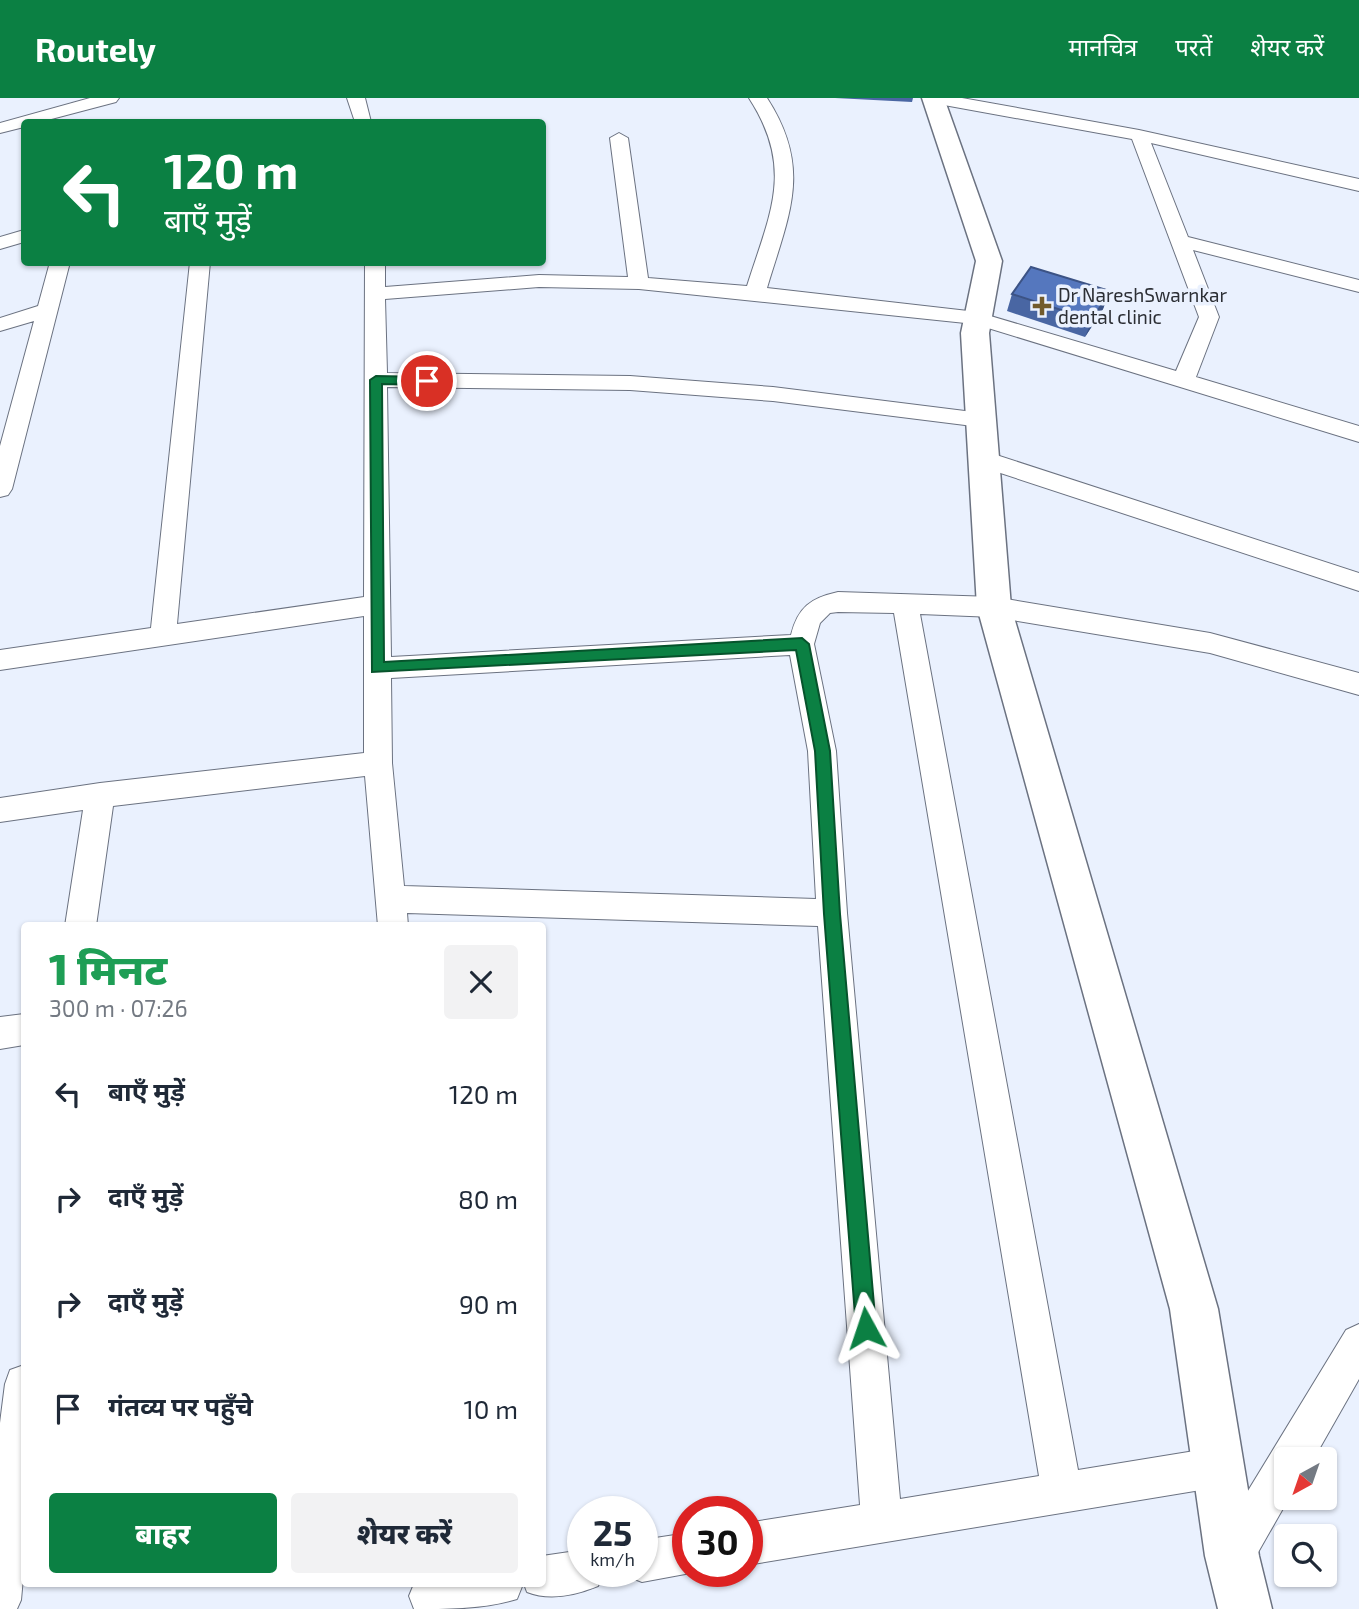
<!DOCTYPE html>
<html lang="hi">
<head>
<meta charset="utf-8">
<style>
	:root { --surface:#fff; --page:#f2f2f3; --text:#1f2937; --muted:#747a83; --accent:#0b8043 }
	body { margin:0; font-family:"Exo 2","Noto Sans Devanagari",sans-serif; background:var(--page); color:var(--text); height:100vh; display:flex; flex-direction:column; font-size:26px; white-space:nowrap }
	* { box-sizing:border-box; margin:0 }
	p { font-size:23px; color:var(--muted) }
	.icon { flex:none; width:38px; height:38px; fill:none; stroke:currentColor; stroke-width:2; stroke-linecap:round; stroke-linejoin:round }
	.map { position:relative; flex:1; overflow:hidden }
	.details { position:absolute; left:21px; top:824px; width:525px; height:665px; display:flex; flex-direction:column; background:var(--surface); border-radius:7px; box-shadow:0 2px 5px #0004 }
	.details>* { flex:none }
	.hud { position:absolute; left:21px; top:21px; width:525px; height:147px; border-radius:7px; box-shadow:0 2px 5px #0004; background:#0b8043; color:#fff; overflow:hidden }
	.needle { width:46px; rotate:220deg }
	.controls { position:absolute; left:1274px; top:1349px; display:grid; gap:14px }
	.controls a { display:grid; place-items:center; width:63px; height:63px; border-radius:7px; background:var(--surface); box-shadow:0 2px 5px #0004; font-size:35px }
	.speed { position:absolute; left:567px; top:1398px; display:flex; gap:14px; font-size:35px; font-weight:700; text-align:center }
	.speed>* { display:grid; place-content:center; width:91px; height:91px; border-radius:50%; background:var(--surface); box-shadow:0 2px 5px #0004; line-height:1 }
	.speed small { font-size:18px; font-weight:400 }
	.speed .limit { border:10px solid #d22; background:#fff; color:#111 }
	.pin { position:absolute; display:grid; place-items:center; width:60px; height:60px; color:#fff; margin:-30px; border:4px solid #fff; border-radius:50%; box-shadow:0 2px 7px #0007 }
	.me { position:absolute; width:77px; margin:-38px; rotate:355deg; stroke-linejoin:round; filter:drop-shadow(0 0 5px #0008) }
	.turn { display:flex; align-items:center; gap:24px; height:147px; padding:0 28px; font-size:32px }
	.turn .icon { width:91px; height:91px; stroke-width:2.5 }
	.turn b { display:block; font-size:49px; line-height:60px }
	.round { display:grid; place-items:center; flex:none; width:74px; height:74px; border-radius:7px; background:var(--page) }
	.head { display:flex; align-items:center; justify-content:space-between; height:119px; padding:0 28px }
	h1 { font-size:42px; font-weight:800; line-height:52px; color:#1e9e55 }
	.action { display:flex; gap:14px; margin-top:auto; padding:14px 28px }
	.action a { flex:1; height:80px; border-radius:7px; background:var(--accent); color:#fff; font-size:28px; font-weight:800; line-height:80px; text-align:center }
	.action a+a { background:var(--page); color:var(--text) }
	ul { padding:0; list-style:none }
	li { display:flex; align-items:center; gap:21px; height:105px; padding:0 28px }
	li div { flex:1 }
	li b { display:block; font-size:26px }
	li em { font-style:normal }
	header { display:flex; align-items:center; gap:42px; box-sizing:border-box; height:98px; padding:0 35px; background:var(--accent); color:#fff }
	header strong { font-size:33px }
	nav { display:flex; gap:38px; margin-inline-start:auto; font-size:24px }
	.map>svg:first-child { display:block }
</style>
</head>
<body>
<header>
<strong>Routely</strong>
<nav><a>मानचित्र</a><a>परतें</a><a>शेयर करें</a></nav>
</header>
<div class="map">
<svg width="1359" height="1511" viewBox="0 0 1359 1511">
	<rect width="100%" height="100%" fill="#eaf1fe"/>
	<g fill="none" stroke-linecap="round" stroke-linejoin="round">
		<defs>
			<path id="street" d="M90,0H119L116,4L40,24H24V29L0,35V25Z
				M347,0H365L371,24H355Z
				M749,0H767C813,71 789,116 767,190L977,214L1176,273L1199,219L1132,41L933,5L924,0H962L1139,32L1359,81V93L1151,45L1188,139L1359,182V194L1193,152L1219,219L1196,279L1359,328V344L975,226L639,191L539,189L385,201L387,275L630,278L773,289L981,315L989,317L992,322L989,327L981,329L773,303L630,292L387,289L391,559L791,537C798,509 811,500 838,494L994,499L1210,535L1359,575V597L1210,555L994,519L920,516L1078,1372L1219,1349L1233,1355L1239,1369L1233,1383L1219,1389L747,1467V1425L860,1407L818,828L407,815L408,828H378L365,678L113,708L96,828H65L83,712L0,724V700L100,685L364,655V518L0,572V552L151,530L190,164H210L177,526L364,499L365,164H385V189L539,177L628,179L610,40L619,35L628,40L648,180L747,188C770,115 795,71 749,0ZM838,514L894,515L1039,1378L900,1401L847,815L836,653L814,546L820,525L830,515ZM790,557L808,653L816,801L404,788L392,665L391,580Z
				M24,132V144L0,151V139Z
				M50,164H70L12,391L8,397L0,399V348L34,223L0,233V220L38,208Z
				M984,353L1359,475V493L976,367L972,361L976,355Z
				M24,916V947L0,951V919Z
				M1359,1226V1281L1313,1362H1286V1400H1289L1248,1472L1233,1478L1218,1472L1212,1457L1218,1442L1346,1232Z
				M24,1267V1469L21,1502L17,1511H0V1325L5,1286L10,1272Z
				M688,1435V1474H696L642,1484L627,1478L626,1474H642V1442Z
				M583,1452V1474H604L598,1488C576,1497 550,1503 527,1494L524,1486H542V1458Z
				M414,1486H523L517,1501C484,1511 449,1511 414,1511L409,1498Z"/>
			<path id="secondary" d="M922,0H944L1002,163L989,235L1011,509L1218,1211L1259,1458L1272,1511H1218L1205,1458L1170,1211L977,509L961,235L976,163Z"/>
		</defs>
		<!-- street casing -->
		<use href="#street" stroke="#6b7281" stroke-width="2"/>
		<!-- secondary casing -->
		<use href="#secondary" stroke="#6b7281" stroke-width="3"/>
		<!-- street -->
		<use href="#street" fill="#fff" fill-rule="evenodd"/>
		<!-- secondary -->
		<use href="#secondary" fill="#fff" fill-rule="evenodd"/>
	</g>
	<!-- wall -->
	<path fill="#4966a3" d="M835,0H913L912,4Z
		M1110,193L1103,211L1085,239L1007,213L1012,196Z"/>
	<!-- shaded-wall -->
	<path fill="#3c5385" d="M1110,193L1103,211L1085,239L1092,222Z"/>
	<!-- building -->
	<path fill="#5577be" stroke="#3c5385" stroke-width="2" d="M1031,169L1110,193L1092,222L1012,196Z"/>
	<!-- route -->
	<path fill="#0b8043" stroke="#07532c" stroke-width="2" d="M376,278L427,279L433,283L427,287L382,286L384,564L802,540L809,546L830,653L840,816L876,1230L873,1237L866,1240L859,1237L856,1230L824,816L815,653L796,552L372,574L370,282Z"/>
	<!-- markers -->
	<path fill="#725b2c" stroke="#eaf1fe" stroke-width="2.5" d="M1038.5 197.5h7v7h7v7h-7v7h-7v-7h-7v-7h7z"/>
	<g text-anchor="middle" stroke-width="7" stroke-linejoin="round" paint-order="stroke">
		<!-- far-poi labels -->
		<g font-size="19" fill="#2c2f35" stroke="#eaf1fe" text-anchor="start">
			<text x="1058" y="204">Dr NareshSwarnkar<tspan x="1058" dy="22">dental clinic</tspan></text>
		</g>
	</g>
</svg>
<div class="controls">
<a><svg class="needle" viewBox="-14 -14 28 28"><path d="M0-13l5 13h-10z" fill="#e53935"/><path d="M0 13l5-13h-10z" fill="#747a83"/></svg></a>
<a><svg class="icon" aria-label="search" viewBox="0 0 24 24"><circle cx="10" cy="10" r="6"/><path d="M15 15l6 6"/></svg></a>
</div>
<div class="speed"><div>25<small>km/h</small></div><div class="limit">30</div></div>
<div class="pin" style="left:427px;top:283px;background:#d93025"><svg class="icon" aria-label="arrive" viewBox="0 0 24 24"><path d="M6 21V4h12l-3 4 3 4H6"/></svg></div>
<svg class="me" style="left:866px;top:1230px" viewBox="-20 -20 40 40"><path d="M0-17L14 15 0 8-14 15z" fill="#0b8043" stroke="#fff" stroke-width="4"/></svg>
<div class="hud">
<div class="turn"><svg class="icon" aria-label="left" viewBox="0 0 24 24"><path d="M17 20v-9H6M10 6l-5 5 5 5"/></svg><div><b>120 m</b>बाएँ मुड़ें</div></div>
</div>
<section class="details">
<div class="head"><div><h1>1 मिनट</h1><p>300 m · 07:26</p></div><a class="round"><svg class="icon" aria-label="close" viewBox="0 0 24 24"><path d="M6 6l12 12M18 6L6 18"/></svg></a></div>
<ul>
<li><svg class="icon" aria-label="left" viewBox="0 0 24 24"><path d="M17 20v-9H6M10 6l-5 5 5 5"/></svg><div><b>बाएँ मुड़ें</b></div><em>120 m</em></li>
<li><svg class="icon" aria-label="right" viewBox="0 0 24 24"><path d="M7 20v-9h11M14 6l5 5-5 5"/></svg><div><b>दाएँ मुड़ें</b></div><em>80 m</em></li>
<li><svg class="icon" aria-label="right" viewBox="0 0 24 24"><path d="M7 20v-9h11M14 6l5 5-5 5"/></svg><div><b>दाएँ मुड़ें</b></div><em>90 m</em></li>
<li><svg class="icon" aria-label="arrive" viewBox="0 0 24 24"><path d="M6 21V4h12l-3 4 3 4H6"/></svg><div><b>गंतव्य पर पहुँचे</b></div><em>10 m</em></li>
</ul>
<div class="action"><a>बाहर</a><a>शेयर करें</a></div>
</section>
</div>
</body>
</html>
